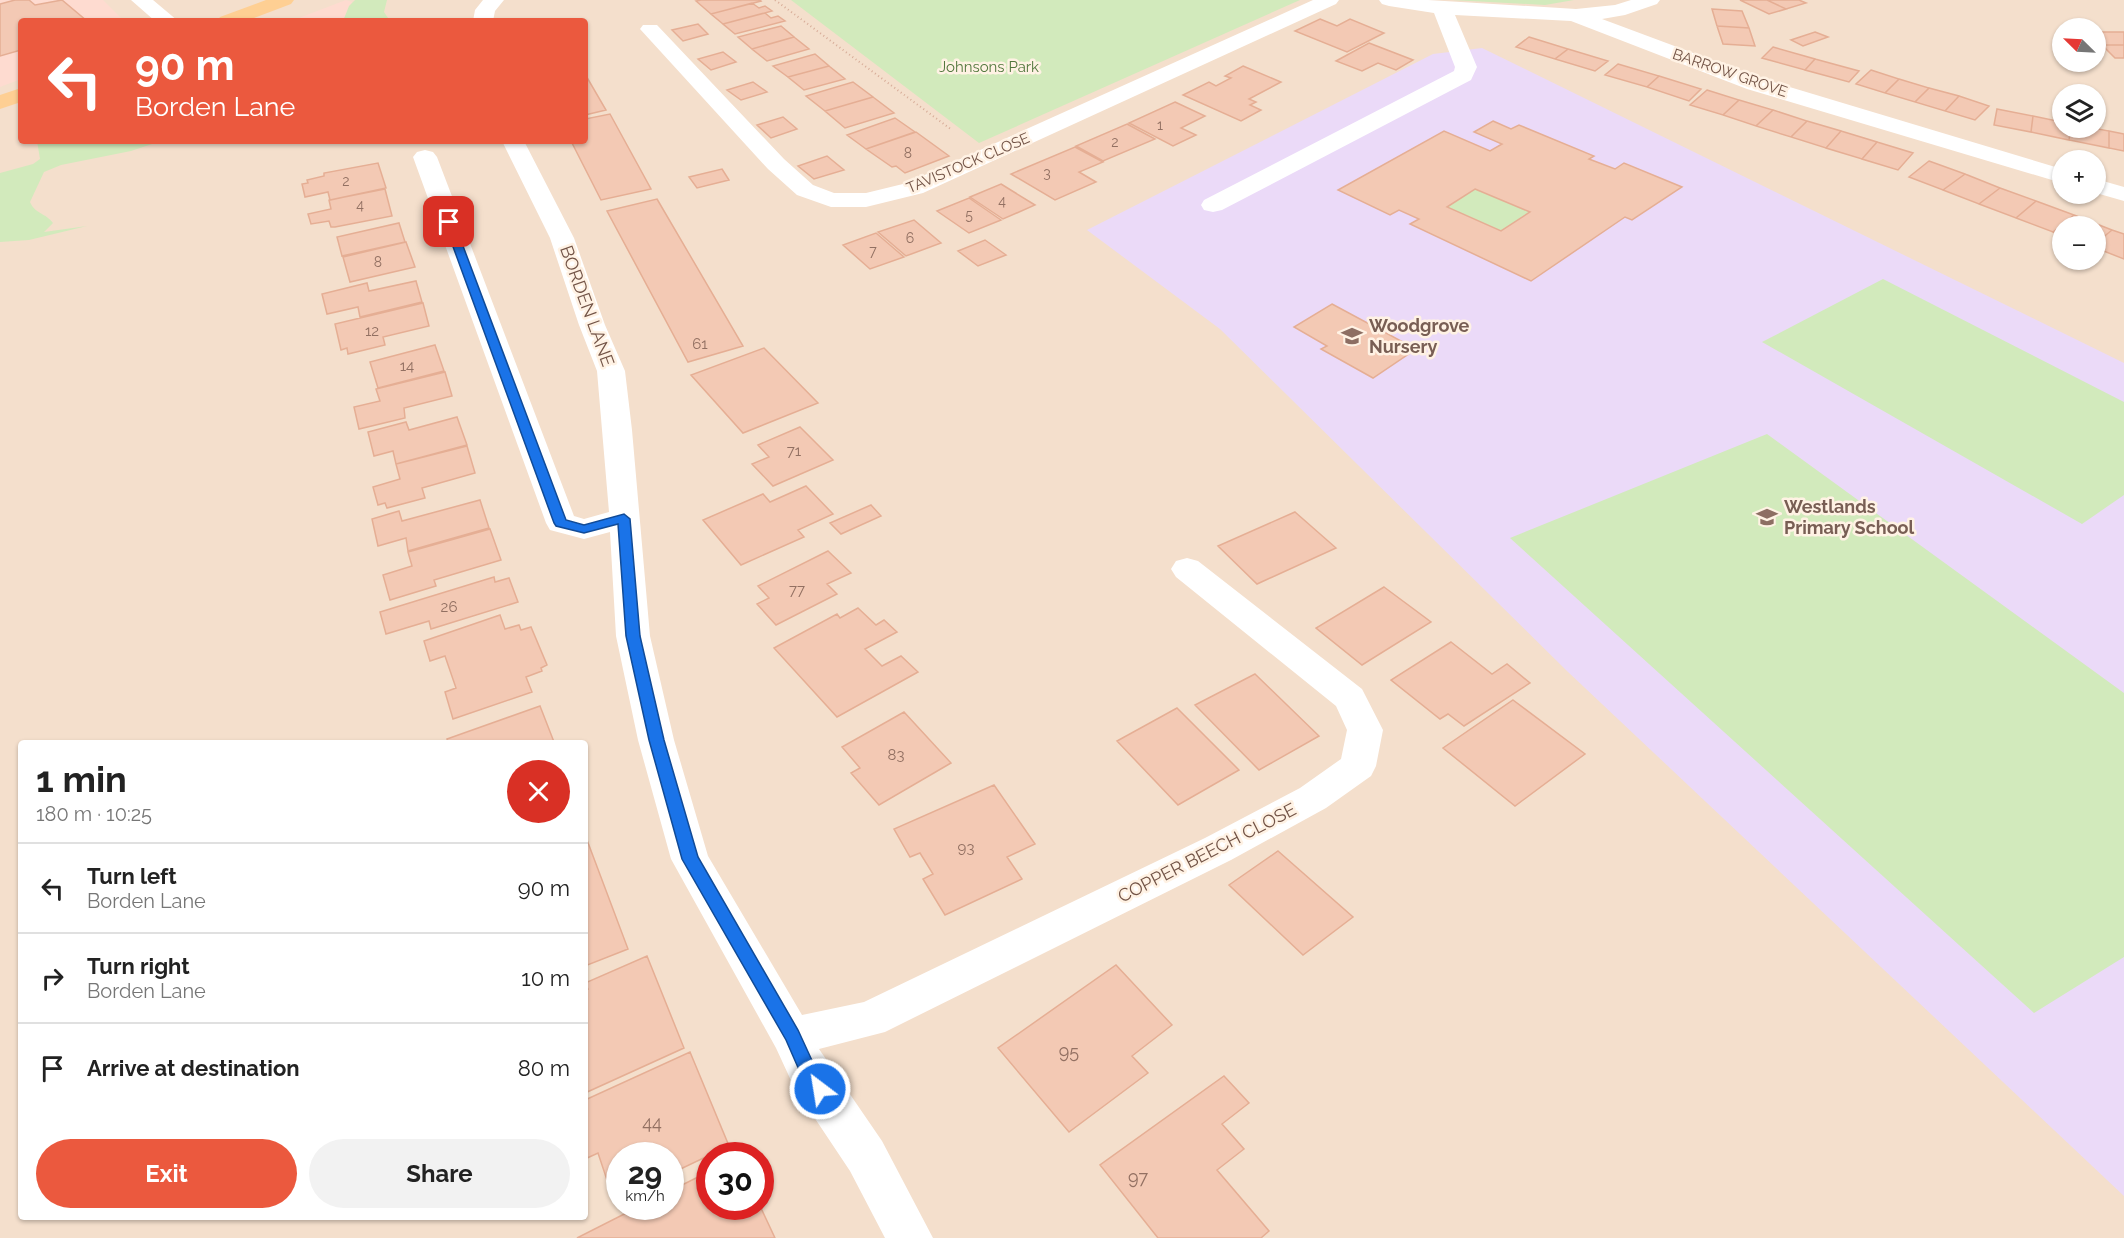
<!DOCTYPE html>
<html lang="en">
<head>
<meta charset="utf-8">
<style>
	:root { --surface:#fff; --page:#f2f2f2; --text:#222; --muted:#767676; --line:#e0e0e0; --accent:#eb593e }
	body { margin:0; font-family:Raleway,sans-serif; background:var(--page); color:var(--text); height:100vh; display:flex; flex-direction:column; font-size:22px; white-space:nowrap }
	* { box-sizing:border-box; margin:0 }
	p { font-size:20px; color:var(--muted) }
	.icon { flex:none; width:33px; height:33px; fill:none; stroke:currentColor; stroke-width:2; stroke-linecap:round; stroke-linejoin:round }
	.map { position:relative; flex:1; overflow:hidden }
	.drawer { position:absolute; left:18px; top:740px; width:570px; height:480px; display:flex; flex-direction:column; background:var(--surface); border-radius:6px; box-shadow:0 2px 4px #0004 }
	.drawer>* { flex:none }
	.banner { position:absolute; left:18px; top:18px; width:570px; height:126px; border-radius:6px; box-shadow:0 2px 4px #0004; background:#eb593e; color:#fff; overflow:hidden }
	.needle { width:39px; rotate:294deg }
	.buttons { position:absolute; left:2052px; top:18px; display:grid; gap:12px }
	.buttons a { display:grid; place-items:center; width:54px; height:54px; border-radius:50%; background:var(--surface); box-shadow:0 2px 4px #0004; font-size:30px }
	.speed { position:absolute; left:606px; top:1142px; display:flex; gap:12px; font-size:30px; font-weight:700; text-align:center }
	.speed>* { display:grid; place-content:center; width:78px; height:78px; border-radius:50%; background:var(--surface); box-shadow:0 2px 4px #0004; line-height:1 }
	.speed small { font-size:15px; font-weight:400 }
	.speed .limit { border:9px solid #d22; background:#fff; color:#111 }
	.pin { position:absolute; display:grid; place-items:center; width:51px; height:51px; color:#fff; margin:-26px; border-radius:12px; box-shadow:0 3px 9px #0006 }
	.me { position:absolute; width:66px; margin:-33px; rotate:329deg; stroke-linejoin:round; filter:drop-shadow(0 0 4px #0008) }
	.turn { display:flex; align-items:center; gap:21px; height:126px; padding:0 18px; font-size:27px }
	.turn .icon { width:78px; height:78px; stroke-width:2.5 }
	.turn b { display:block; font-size:42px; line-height:51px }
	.round { display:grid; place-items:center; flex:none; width:63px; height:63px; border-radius:32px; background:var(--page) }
	.summary { display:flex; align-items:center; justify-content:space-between; height:102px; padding:0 18px }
	h1 { font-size:36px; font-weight:700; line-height:45px }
	.primary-button { display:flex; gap:12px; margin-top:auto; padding:12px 18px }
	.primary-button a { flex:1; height:69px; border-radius:36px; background:var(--accent); color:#fff; font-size:24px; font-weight:700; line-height:69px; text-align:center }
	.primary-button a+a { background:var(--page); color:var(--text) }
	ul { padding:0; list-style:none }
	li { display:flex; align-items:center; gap:18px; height:90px; padding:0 18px; border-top:2px solid var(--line) }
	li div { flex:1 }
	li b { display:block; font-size:22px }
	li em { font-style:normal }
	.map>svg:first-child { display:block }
</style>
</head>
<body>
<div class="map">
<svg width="2124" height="1238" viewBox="0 0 2124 1238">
	<rect width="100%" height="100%" fill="#fdeedd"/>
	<!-- residential -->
	<path fill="#f4dfcc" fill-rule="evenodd" d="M0,0H2124V1238H0ZM21,21H585V141H21ZM2062,28H2096V62H2062ZM2062,94H2096V128H2062ZM2062,160H2096V194H2062ZM2062,226H2096V260H2062ZM21,742H585V1216H21ZM620,1155H670V1206H620ZM710,1155H760V1206H710Z"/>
	<!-- commercial -->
	<path fill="#fedbd0" d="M0,0H103L124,21H21V79L0,87Z
		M346,0L352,2L343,21H291Z"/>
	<!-- education -->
	<path fill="#ebdaf8" d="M1482,48L2124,363V1196L1567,671L1220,329L1087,230L1433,54Z"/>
	<!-- green -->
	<path fill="#d2eabc" d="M355,0H387L384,12L390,21H343L349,6Z
		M791,0H1300L979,143Z
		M1452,0H1574L1545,5Z
		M37,141H161L131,151L61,165L44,172L30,202C35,214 46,213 53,223L44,232L87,226L29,240L0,242V173L33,164L40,159Z
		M1475,189L1530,212L1501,231L1447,207Z
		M1883,279L2124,402V495L2082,524L1762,342Z
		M1767,434L2124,693V957L2034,1013L1510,538Z"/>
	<!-- building -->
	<path fill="#f3c9b4" stroke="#e5ae94" stroke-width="1.5" fill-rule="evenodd" d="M15,0H29L35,5L62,0L87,21H21V50L0,56V4Z
		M701,0H760L761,1L711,14L696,1Z
		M1740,0H1767L1786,9L1769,14Z
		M1767,0H1799L1806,3L1786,9Z
		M752,3L759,8L765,6L772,11L723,24L711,14Z
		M1712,9L1742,11L1749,28L1717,26Z
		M765,13L771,18L778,16L785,21L735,34L723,24Z
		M1320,19L1337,26L1350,19L1384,33L1347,52L1295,31Z
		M698,24L708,34L683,41L672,30Z
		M781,26L794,37L752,49L738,37Z
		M1717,26L1749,28L1755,46L1723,44Z
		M1815,32L1828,37L1803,46L1791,40Z
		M2096,32H2124V45H2102L2096,38Z
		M794,37L809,49L767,61L752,49Z
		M1529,37L1568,49L1555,59L1516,47Z
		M1369,43L1413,60L1396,70L1378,63L1362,71L1336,61Z
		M2102,45H2124V58H2115Z
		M1773,47L1815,59L1805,70L1762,58Z
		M1568,49L1608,61L1595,71L1555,59Z
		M723,52L736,62L711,70L698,59Z
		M815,54L829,66L788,77L773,66Z
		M1815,59L1859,71L1849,82L1805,70Z
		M1618,64L1659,76L1647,87L1605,75Z
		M829,66L845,79L804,90L788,77Z
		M1243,66L1281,82L1249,99L1256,102L1250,105L1261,110L1241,121L1183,95L1209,82L1216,86L1231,78L1225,76Z
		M1871,70L1899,79L1885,93L1856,84Z
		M585,74L606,110L585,115Z
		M1659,76L1701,89L1689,101L1647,87Z
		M1899,79L1929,88L1915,102L1885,93Z
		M753,82L767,92L741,100L727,90Z
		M853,82L873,97L825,111L806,96Z
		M1929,88L1959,96L1945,111L1915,102Z
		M1707,90L1739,100L1723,115L1690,105Z
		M1959,96L1989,106L1975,120L1945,111Z
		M873,97L894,113L845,128L825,111Z
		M1739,100L1773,110L1756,126L1723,115Z
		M1175,102L1205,116L1181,128L1196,135L1173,146L1129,123Z
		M1997,109L2033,116L2031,132L1994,125Z
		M1773,110L1807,121L1791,137L1756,126Z
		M610,114L651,189L601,200L571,141H585V119Z
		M2033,116L2062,122V128H2071L2069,140L2031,132Z
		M783,117L797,129L771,138L757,125Z
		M895,118L915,132L866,149L847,135Z
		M1493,121L1511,129L1519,125L1594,156L1589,159L1615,169L1624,163L1682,187L1632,220L1625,217L1531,281L1410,224L1419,219L1399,210L1390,215L1338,190L1444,131L1490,151L1502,144L1474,132ZM1475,189L1530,212L1501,231L1447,207Z
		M1807,121L1841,131L1826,148L1791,137Z
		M1127,124L1155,139L1103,161L1076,146Z
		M2071,128H2093L2109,131V148L2069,140Z
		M1841,131L1877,142L1862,159L1826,148Z
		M2109,131L2124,134V151L2109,148Z
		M916,132L949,156L905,173L896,166L892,167L866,149Z
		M1877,142L1913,153L1898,170L1862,159Z
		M1075,147L1103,162L1079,172L1096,182L1055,200L1011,174Z
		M827,156L844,170L814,179L798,166Z
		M1929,161L1965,174L1943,190L1909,177Z
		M378,163L386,188L330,200L328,192L305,197L302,184L308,183L307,180L324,176V173Z
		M722,169L729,180L697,188L689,177Z
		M1965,174L2000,188L1979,204L1943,190Z
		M1001,184L1035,205L1003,219L970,197Z
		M2000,188L2036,201L2016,218L1979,204Z
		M385,189L392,216L335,227H331L329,221L311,224L308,214L331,209L329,200Z
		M969,198L1001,220L969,233L937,211Z
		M657,199L743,346L688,362L607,211Z
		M2036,201L2074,215L2053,232L2016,218Z
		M2074,215L2112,230L2096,243V226H2062V236L2053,232Z
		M914,220L941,243L906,256L878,232Z
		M399,223L405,242L342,256L337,237Z
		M2112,230L2124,234V259L2096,248V243Z
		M876,233L904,257L870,269L843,245Z
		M985,240L1006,255L978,266L958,251Z
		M406,242L415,267L350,282L343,257Z
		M416,281L422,302L360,317L358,307L327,314L322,294L367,283L369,291Z
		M423,303L429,326L383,337L385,345L348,354L347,348L341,350L335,324Z
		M1332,304L1416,349L1373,378L1321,349L1327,346L1294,327Z
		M435,345L444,371L378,388L370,362Z
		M764,348L818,403L743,433L691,375Z
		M445,372L452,396L404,408L405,418L359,429L354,407L380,401L376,389Z
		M457,417L467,445L396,464L393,451L374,456L368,432L406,422L409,430Z
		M800,427L833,460L773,486L752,464L769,457L758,445Z
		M467,446L475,473L422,488L425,498L387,508L385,503L378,505L373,487L400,479L396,464Z
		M806,486L833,514L798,530L804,537L741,565L703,520L763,494L770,502Z
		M480,500L489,528L408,551L406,538L378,546L372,519L399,511L402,521Z
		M871,505L881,516L841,534L830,523Z
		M1295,512L1336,548L1257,584L1218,546Z
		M490,529L501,560L434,580L436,586L390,600L383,575L412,566L408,552Z
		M828,551L851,573L827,584L837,594L776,625L757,604L769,598L758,586Z
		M494,577L495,582L509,578L518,602L431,629L429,621L386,634L380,612Z
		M1384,587L1431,622L1362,665L1316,628Z
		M858,608L876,625L884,620L897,632L865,649L882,666L901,656L918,672L837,717L774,648L837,614L840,618Z
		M500,615L505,629L519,625L521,630L531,627L547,665L541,668L542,671L526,677L532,692L453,719L445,692L456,688L445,656L430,661L424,641Z
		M1451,642L1492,674L1507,664L1530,683L1464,726L1448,714L1440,719L1391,680Z
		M1255,674L1319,736L1259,770L1195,705Z
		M1513,700L1585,754L1515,806L1443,748Z
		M540,706L554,742H448L447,739Z
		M1177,708L1239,770L1178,805L1117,741Z
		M904,712L951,763L879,805L851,773L860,768L842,747Z
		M994,785L1035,844L1007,857L1022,879L945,915L923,879L933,874L920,853L910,857L894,829Z
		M587,840L628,949L585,966V841Z
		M1278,851L1353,917L1303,955L1229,885Z
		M647,956L684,1048L585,1093V990L588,989L585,983Z
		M1116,965L1172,1025L1132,1056L1148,1073L1069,1132L998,1048Z
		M690,1052L729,1146L670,1174V1155H620V1198L614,1201L598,1153L585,1159V1100Z
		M1224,1076L1249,1103L1222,1124L1244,1149L1217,1170L1269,1231L1261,1238H1158L1100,1165Z
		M710,1171V1206H760L775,1238H577L640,1206H670V1191Z"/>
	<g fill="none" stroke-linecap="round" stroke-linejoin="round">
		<!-- path -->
		<path stroke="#d7ac98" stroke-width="2" stroke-dasharray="1 3" stroke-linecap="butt" d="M775,0L952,130"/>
		<!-- minor -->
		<path fill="#fff" fill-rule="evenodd" d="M131,0H153L178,21H155Z
			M483,0H504L495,11L493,21H473L475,10Z
			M1313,0H1339L1336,4L923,193L866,207H831L797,195L768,169L640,29L643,25H657L784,159L813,185L834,193H866L907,183Z
			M1379,0H1428L1576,9L1615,5L1631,0H1660L1657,4L1625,15L1602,19L1763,79L2062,169V183L1747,89L1571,21L1455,15L1477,67L1471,80L1222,210L1213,212L1204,210L1201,205L1204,200L1454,71L1455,67L1434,13L1389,6L1382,4Z
			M502,141H524L574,238L605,325L625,371L632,430L650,636L674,740L708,856L802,1015L864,1002L1205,838L1300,788L1341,759L1347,730L1336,706L1176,577L1171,569L1176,561L1187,558L1198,561L1362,689L1383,730L1376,766L1371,776L1326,808L1231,860L885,1032L819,1049L882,1141L933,1238H885L850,1171L794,1087L776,1048L671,859L638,740L616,636L610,532L584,539L550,530L546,523L413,157L417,152L425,150L433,152L437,157L574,516L584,519L609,512L597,371L579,325L550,238Z
			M2096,179L2124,187V201L2096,193Z"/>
		<!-- major -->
		<path fill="#fecf93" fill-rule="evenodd" d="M266,0H294L291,4L246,21H217L220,17Z
			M21,88V102L0,109V95Z"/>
	</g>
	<!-- route -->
	<path fill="#1a73e8" stroke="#114b97" stroke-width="1.5" d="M446,219L454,222L566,520L584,525L624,514L630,519L640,636L664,740L698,857L798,1030L815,1067L829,1089L827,1095L820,1098L814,1095L803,1079L786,1040L682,859L649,740L626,636L618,524L584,533L556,526L554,523L444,222Z"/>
	<!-- icons -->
	<defs>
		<symbol id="school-bare" viewBox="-9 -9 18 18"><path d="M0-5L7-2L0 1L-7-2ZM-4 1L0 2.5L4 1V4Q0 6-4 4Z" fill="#8d6e63" stroke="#fff2e4" stroke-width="2.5" paint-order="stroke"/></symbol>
	</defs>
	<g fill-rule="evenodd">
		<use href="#school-bare" x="1337" y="321" width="30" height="30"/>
		<use href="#school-bare" x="1752" y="502" width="30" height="30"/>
	</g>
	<g text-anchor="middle" stroke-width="5" stroke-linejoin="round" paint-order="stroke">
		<!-- far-number labels -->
		<g font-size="14" fill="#927062">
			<text x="1160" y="130">1</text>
			<text x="1115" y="147">2</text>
			<text x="908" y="158">8</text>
			<text x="1047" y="178">3</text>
			<text x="346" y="186">2</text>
			<text x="1002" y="206">4</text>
			<text x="360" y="210">4</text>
			<text x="969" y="220">5</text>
			<text x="910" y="243">6</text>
			<text x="873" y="256">7</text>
			<text x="378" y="267">8</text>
		</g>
		<!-- far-park labels -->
		<g font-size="15" fill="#53783e" stroke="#fff2e4">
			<text x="989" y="72">Johnsons Park</text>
		</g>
		<!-- far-street labels -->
		<g font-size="15" fill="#725346" stroke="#fff2e4">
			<text transform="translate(1730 73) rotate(19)" y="5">BARROW GROVE</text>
			<text transform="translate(968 163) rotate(-23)" y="5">TAVISTOCK CLOSE</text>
		</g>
		<!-- number labels -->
		<g font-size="15" fill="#927062">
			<text x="372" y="336">12</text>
			<text x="700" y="349">61</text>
			<text x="407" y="371">14</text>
			<text x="794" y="456">71</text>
			<text x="797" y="595">77</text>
			<text x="449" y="612">26</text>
			<text x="896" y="760">83</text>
			<text x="966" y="853">93</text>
		</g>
		<!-- street labels -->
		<g font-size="18" fill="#725346" stroke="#fff2e4">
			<text transform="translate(587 306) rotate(70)" y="6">BORDEN LANE</text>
			<text transform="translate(1207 853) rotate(-27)" y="6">COPPER BEECH CLOSE</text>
		</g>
		<!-- education labels -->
		<g font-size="18" font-weight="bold" fill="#785e54" stroke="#fff2e4" text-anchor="start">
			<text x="1369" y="332">Woodgrove<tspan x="1369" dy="21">Nursery</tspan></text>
			<text x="1784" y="513">Westlands<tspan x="1784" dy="21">Primary School</tspan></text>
		</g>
		<!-- near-number labels -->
		<g font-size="18" fill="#927062">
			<text x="1069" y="1058">95</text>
			<text x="652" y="1129">44</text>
			<text x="1138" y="1184">97</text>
		</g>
	</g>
</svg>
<div class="buttons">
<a><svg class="needle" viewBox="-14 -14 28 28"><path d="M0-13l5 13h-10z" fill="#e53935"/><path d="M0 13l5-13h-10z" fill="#767676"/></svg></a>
<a><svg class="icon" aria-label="layers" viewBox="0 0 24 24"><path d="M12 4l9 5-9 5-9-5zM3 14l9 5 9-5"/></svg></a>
<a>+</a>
<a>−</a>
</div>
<div class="speed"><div>29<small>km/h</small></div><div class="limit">30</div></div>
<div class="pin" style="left:449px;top:222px;background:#d93025"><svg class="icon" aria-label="arrive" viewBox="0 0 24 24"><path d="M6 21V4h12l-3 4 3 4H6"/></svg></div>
<svg class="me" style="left:820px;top:1089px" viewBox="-20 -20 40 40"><circle r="17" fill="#1a73e8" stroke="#fff" stroke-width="3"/><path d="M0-11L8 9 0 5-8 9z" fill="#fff"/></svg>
<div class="banner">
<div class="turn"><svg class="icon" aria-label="left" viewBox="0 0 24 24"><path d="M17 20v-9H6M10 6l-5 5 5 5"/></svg><div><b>90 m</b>Borden Lane</div></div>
</div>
<section class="drawer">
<div class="summary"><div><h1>1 min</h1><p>180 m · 10:25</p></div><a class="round" style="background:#d93025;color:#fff"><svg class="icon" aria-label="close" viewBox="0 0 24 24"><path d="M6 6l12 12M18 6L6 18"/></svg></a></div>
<ul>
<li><svg class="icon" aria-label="left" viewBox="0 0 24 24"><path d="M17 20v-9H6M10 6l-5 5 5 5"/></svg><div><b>Turn left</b><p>Borden Lane</p></div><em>90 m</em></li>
<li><svg class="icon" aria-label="right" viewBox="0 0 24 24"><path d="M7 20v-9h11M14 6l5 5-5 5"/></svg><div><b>Turn right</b><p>Borden Lane</p></div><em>10 m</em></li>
<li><svg class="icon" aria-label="arrive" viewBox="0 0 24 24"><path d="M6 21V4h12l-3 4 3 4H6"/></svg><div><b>Arrive at destination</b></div><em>80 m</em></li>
</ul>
<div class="primary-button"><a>Exit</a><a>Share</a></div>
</section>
</div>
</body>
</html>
